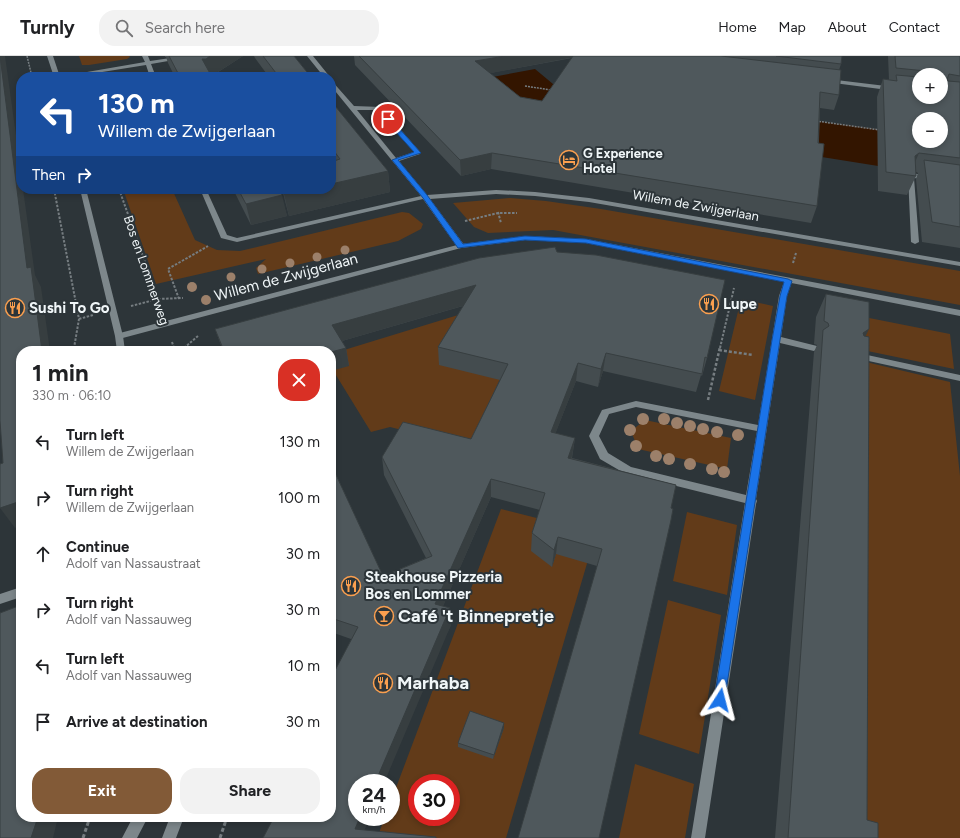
<!DOCTYPE html>
<html lang="en">
<head>
<meta charset="utf-8">
<style>
	:root { --surface:#fff; --page:#f2f2f2; --text:#202124; --muted:#757577; --line:#e0e0e0; --accent:#825a37 }
	body { margin:0; font-family:Figtree,sans-serif; background:var(--page); color:var(--text); height:100vh; display:flex; flex-direction:column; font-size:15px; white-space:nowrap }
	* { box-sizing:border-box; margin:0 }
	p { font-size:13px; color:var(--muted) }
	.icon { flex:none; width:22px; height:22px; fill:none; stroke:currentColor; stroke-width:2; stroke-linecap:round; stroke-linejoin:round }
	.map { position:relative; flex:1; overflow:hidden }
	.drawer { position:absolute; left:16px; top:290px; width:320px; height:476px; display:flex; flex-direction:column; background:var(--surface); border-radius:16px; box-shadow:0 2px 6px #0003 }
	.drawer>* { flex:none }
	.hud { position:absolute; left:16px; top:16px; width:320px; height:122px; border-radius:16px; box-shadow:0 2px 6px #0003; background:#1a4fa0; color:#fff; overflow:hidden }
	.tools { position:absolute; left:912px; top:12px; display:grid; gap:8px }
	.tools a { display:grid; place-items:center; width:36px; height:36px; border-radius:50%; background:var(--surface); box-shadow:0 2px 6px #0003; font-size:20px }
	.speed { position:absolute; left:348px; top:718px; display:flex; gap:8px; font-size:20px; font-weight:700; text-align:center }
	.speed>* { display:grid; place-content:center; width:52px; height:52px; border-radius:50%; background:var(--surface); box-shadow:0 2px 6px #0003; line-height:1 }
	.speed small { font-size:10px; font-weight:400 }
	.speed .limit { border:6px solid #d22; background:#fff; color:#111 }
	.pin { position:absolute; display:grid; place-items:center; width:34px; height:34px; color:#fff; margin:-17px; border:2px solid #fff; border-radius:50%; box-shadow:0 1px 4px #0007 }
	.me { position:absolute; width:44px; margin:-22px; rotate:9deg; stroke-linejoin:round; filter:drop-shadow(0 0 3px #0008) }
	.turn { display:flex; align-items:center; gap:14px; height:84px; padding:0 16px; font-size:18px }
	.turn .icon { width:52px; height:52px; stroke-width:2.5 }
	.turn b { display:block; font-size:28px; line-height:34px }
	.then { display:flex; align-items:center; height:38px; padding:0 16px; background:#0003; gap:8px; font-size:15px }
	.round { display:grid; place-items:center; flex:none; width:42px; height:42px; border-radius:16px; background:var(--page) }
	.head { display:flex; align-items:center; justify-content:space-between; height:68px; padding:0 16px }
	h1 { font-size:24px; font-weight:700; line-height:30px }
	.cta { display:flex; gap:8px; margin-top:auto; padding:8px 16px }
	.cta a { flex:1; height:46px; border-radius:16px; background:var(--accent); color:#fff; font-size:16px; font-weight:700; line-height:46px; text-align:center }
	.cta a+a { background:var(--page); color:var(--text) }
	ul { padding:0; list-style:none }
	li { display:flex; align-items:center; gap:12px; height:56px; padding:0 16px }
	li div { flex:1 }
	li b { display:block; font-size:15px }
	li em { font-style:normal }
	header { display:flex; align-items:center; gap:24px; box-sizing:border-box; height:56px; padding:0 20px; background:var(--surface); border-bottom:1px solid var(--line) }
	header strong { font-size:19px }
	nav { display:flex; gap:22px; margin-inline-start:auto; font-size:14px }
	.search { width:280px; height:36px; background:var(--page); display:flex; align-items:center; gap:10px; box-sizing:border-box; padding:0 14px; border-radius:16px; color:var(--muted); font-size:15px }
	.map>svg:first-child { display:block }
</style>
</head>
<body>
<header>
<strong>Turnly</strong>
<div class="search"><svg class="icon" aria-label="search" viewBox="0 0 24 24"><circle cx="10" cy="10" r="6"/><path d="M15 15l6 6"/></svg>Search here</div>
<nav><a>Home</a><a>Map</a><a>About</a><a>Contact</a></nav>
</header>
<div class="map">
<svg width="960" height="782" viewBox="0 0 960 782">
	<rect width="100%" height="100%" fill="#2d3539"/>
	<!-- green -->
	<path fill="#623b19" fill-rule="evenodd" d="M79,0H129L130,1L127,3L89,9H82Z
		M123,133H172L195,184L217,194L240,195L402,156L409,157L423,168L421,173L398,185L258,218L256,212L266,203L156,228Z
		M510,142L546,145L601,153L960,215V249L553,174L488,177L474,171L453,147Z
		M741,243L773,250L755,344L719,335Z
		M468,256L514,292L469,391L390,371L371,376L331,311V298Z
		M854,259L950,278L954,313L853,292Z
		M866,306L950,326L960,420V782H862Z
		M645,364L731,382L727,413L638,393L631,375Z
		M501,453L596,477L506,782H377L385,761H391V745ZM417,727H451V761H417Z
		M687,456L737,469L727,539L673,525Z
		M668,544L721,559L699,698L639,678Z
		M635,708L694,728L685,782H619Z"/>
	<!-- water -->
	<path fill="#331500" d="M535,13L553,28L559,29L919,79V85H941L960,123L695,81L522,56L482,23Z"/>
	<g fill="none" stroke-linecap="round" stroke-linejoin="round">
		<!-- path-far3 -->
		<path stroke="#767d81" stroke-width="1.5" stroke-dasharray="2 1" stroke-linecap="butt" d="M27,0L32,21
			M525,30L551,34
			M816,65L880,74"/>
		<!-- path-far2 -->
		<path stroke="#767d81" stroke-width="2" stroke-dasharray="2.5 1.5" stroke-linecap="butt" d="M54,133L79,263L74,292
			M119,133L161,251
			M498,156L501,167
			M465,165L498,157H517
			M793,207L796,197
			M179,243L168,213L208,190
			M131,250L158,243L183,242
			M79,263L93,259
			M172,286L174,292
			M184,292L198,280
			M720,292L734,232"/>
		<!-- path-far1 -->
		<path stroke="#767d81" stroke-width="2.5" stroke-dasharray="3 2" stroke-linecap="butt" d="M174,291L175,295
			M719,294L753,299
			M73,295L74,291
			M180,295L185,291
			M708,344L720,291"/>
		<!-- path -->
		<path stroke="#767d81" stroke-width="3" stroke-dasharray="4 2.5" stroke-linecap="butt" d="M83,782L90,761
			M220,782L227,761"/>
		<!-- service -->
		<path fill="#7d878b" fill-rule="evenodd" d="M911,117L930,120L933,122L930,124L914,122L919,186L915,188L911,186L908,119Z"/>
		<!-- minor -->
		<path fill="#7d878b" fill-rule="evenodd" d="M142,0H148L150,5L184,0H197L151,8L156,21H150L146,9L71,21H58L145,6Z
			M307,0H313L330,21H324Z
			M828,23L919,34V38L826,26L825,25Z
			M331,24L354,50L381,51L420,96V98L399,105L427,139L496,134L535,136L589,142L960,206V210L589,146L535,140L496,138L430,143L465,190L461,192H458L423,143L237,186L221,182L200,133H206L227,179L237,182L421,140L331,30ZM357,54H377L414,96L396,102Z
			M785,223H788L792,225L787,240L781,281L817,290L818,292L814,295L780,287L756,443L757,445L756,448L705,782H691L745,447L624,417L600,403L589,380L602,354L636,345L758,369L779,240ZM636,351L757,375L746,439L631,411L608,397L599,380L609,358Z
			M858,297L960,319V325L855,302L854,300Z
			M21,531V541L0,548V538Z"/>
		<!-- tertiary -->
		<path fill="#7d878b" fill-rule="evenodd" d="M525,180L586,183L960,254V260L586,187L525,184L461,192L119,283L115,280L116,278L461,188Z"/>
		<!-- secondary -->
		<path fill="#7d878b" fill-rule="evenodd" d="M47,0H53L60,21H54Z
			M80,133H86L123,280L125,295H117L115,280Z
			M133,761H148L137,782H122Z
			M170,761H184L176,782H162Z"/>
	</g>
	<!-- trees -->
	<g fill="#9c806a">
		<circle cx="345" cy="194" r="4.5"/>
		<circle cx="317" cy="201" r="4.5"/>
		<circle cx="290" cy="207" r="4.5"/>
		<circle cx="262" cy="213" r="4.5"/>
		<circle cx="231" cy="221" r="4.5"/>
		<circle cx="192" cy="231" r="5"/>
		<circle cx="206" cy="244" r="5"/>
		<circle cx="643" cy="363" r="6"/>
		<circle cx="664" cy="363" r="6"/>
		<circle cx="677" cy="367" r="6"/>
		<circle cx="690" cy="370" r="6"/>
		<circle cx="703" cy="373" r="6"/>
		<circle cx="630" cy="374" r="6"/>
		<circle cx="717" cy="376" r="6"/>
		<circle cx="738" cy="379" r="6"/>
		<circle cx="636" cy="390" r="6"/>
		<circle cx="656" cy="400" r="6"/>
		<circle cx="669" cy="403" r="6"/>
		<circle cx="690" cy="408" r="6"/>
		<circle cx="712" cy="413" r="6"/>
		<circle cx="724" cy="416" r="6"/>
	</g>
	<!-- wall -->
	<path fill="#444c4f" fill-rule="evenodd" d="M165,0H243L212,20V21H175L168,7L166,1H165Z
		M254,0H294L311,21H269L255,2Z
		M354,0H842L841,8L839,14V39L834,54L820,52L817,150L811,167L491,113L461,120L355,9ZM572,2L542,45L520,41L490,17Z
		M888,0H960V192L922,186L916,123L918,117L916,116V120L907,139L878,135L877,41L883,23L889,24ZM919,19H941L919,41Z
		M331,45L388,115L390,136L289,160L282,133H331Z
		M233,133H279L287,160L251,169Z
		M557,196L707,302L702,320L701,319L696,336L603,315L598,331L576,325L555,378L575,382L572,402L676,429L597,510L556,498L552,511L531,495L532,477L540,454L491,441L443,550L451,569L357,761H370L364,774L263,782L331,761L351,583L331,576V408L383,520L426,502L384,419L382,401L471,383L500,324L439,309L438,291L463,250L342,285L346,292L349,310L331,295H223L215,273Z
		M826,238L865,280L867,764L878,782H775L814,296L817,289L814,288L816,261Z
		M504,672L493,703L458,691V687Z"/>
	<!-- shaded-wall -->
	<path fill="#373e40" d="M0,0H5L21,115V133H23L35,219L41,231L50,295H42L27,212Z
		M210,0H243L210,21L202,3Z
		M505,0H580L476,20L475,5Z
		M492,97L491,113L461,120L460,104Z
		M919,97L911,116L906,119L915,100Z
		M388,115L390,136L289,160L284,138L308,133H331V128Z
		M282,139L287,160L251,169L246,148Z
		M476,229V246L335,287L332,269Z
		M869,273L858,296L863,277Z
		M346,292L349,310L331,315V296Z
		M606,297L603,315L598,331L601,313Z
		M578,307L576,325L549,394L551,376Z
		M575,382L572,400L566,419L568,402Z
		M491,423V441L437,564L435,548Z
		M21,445V470L15,472L0,452Z
		M558,481L556,498L552,511L554,494Z
		M450,552L451,569L384,727H375Z
		M504,667V672L493,703L494,699Z
		M38,761H58L53,782H31Z
		M360,761H370L361,782L355,773Z"/>
	<!-- building -->
	<path fill="#4f585c" stroke="#373e40" fill-rule="evenodd" d="M0,0L27,212L31,211L42,295H21V445L0,452V408L3,407L0,365Z
		M169,0H210L206,3H202L212,21H180Z
		M263,0H294L311,21H279Z
		M359,0H505L475,5L520,41L542,45L573,0H721L841,14L839,39L820,36L818,87L824,88L817,150L492,97L460,104Z
		M776,0H842L841,8Z
		M895,0H960V20L949,18L947,24L948,25L960,26V102L919,97L915,100L916,120L886,116L883,23L897,25L896,19L919,21V41H941V19H927L926,15L896,12ZM919,63H941V85H919Z
		M331,45L388,115L331,128V106L340,103L331,91Z
		M924,104L960,109V171L932,166Z
		M238,133H279L282,139L246,148Z
		M283,133H308L284,138Z
		M555,191L557,196L596,199L725,224L707,302L705,301L702,318L606,297L601,313L578,307L551,376L575,382L568,402L676,429L671,452L673,453L671,464L599,782H518L602,493L558,481L554,494L532,477L545,437L491,423L435,548L450,552L375,727H357V761H360L355,773L436,781V782H263L274,761H331V622L358,571L331,562V408L383,520L432,500L382,401L403,366L471,383L508,308L438,291L476,229L332,269L346,292L331,296V295H224L215,273L479,202Z
		M826,238L869,246V273L863,277L864,280L869,281L867,764L878,767V782H788L823,274L829,270L828,267L824,265Z
		M21,549V761H38L31,782H0V557Z
		M470,655L504,667L494,699L458,687Z"/>
	<!-- route -->
	<path fill="#1a73e8" stroke="#114b97" d="M386,62H390L421,97L398,104L427,139L463,188L525,180L586,183L788,223L792,225L787,240L780,284L724,648L720,650L716,648L714,644L772,284L780,240L784,226L586,187L525,184L458,192L423,142L392,104L414,96L386,65Z"/>
	<!-- icons -->
	<defs>
		<symbol id="hotel-ring" viewBox="-11 -11 22 22"><circle r="9.5" fill="#2d3539" stroke="#fa9f4f" stroke-width="1.5"/><path d="M-6-4.5h1.5V1H6V5H4.5V3h-9V5H-6ZM-4 0a1.8 1.8 0 1 1 3.6 0ZM.5 0V-2.5h3Q6-2.5 6 0Z" fill="#fa9f4f"/></symbol>
		<symbol id="restaurant-ring" viewBox="-11 -11 22 22"><circle r="9.5" fill="#2d3539" stroke="#fa9f4f" stroke-width="1.5"/><path d="M-5-6h1v4h1v-4h1v4h1v-4h1v5L-1.5 .5V6h-2V.5L-5-1ZM5-6V6H3V1.5H1.5Q1.5-4 5-6Z" fill="#fa9f4f"/></symbol>
		<symbol id="bar-ring" viewBox="-11 -11 22 22"><circle r="9.5" fill="#2d3539" stroke="#fa9f4f" stroke-width="1.5"/><path d="M-6-5H6L.8 .8V4.5H3.5V6h-7V4.5H-.8V.8Z" fill="#fa9f4f"/></symbol>
	</defs>
	<g fill-rule="evenodd">
		<use href="#hotel-ring" x="558" y="93" width="22" height="22"/>
		<use href="#restaurant-ring" x="698" y="237" width="22" height="22"/>
		<use href="#restaurant-ring" x="4" y="241" width="22" height="22"/>
		<use href="#restaurant-ring" x="340" y="519" width="22" height="22"/>
		<use href="#bar-ring" x="373" y="549" width="22" height="22"/>
		<use href="#restaurant-ring" x="372" y="616" width="22" height="22"/>
	</g>
	<g text-anchor="middle" stroke-width="4" stroke-linejoin="round" paint-order="stroke">
		<!-- far-poi labels -->
		<g font-size="13" font-weight="bold" fill="#f0f6f8" stroke="#2d3539" text-anchor="start">
			<text x="583" y="102">G Experience<tspan x="583" dy="15">Hotel</tspan></text>
		</g>
		<!-- far-street labels -->
		<g font-size="13" fill="#f0f6f8" stroke="#2d3539">
			<text transform="translate(696 149) rotate(10)" y="5">Willem de Zwijgerlaan</text>
			<text transform="translate(147 214) rotate(71)" y="5">Bos en Lommerweg</text>
		</g>
		<!-- street labels -->
		<g font-size="15" fill="#f0f6f8" stroke="#2d3539">
			<text transform="translate(286 221) rotate(-15)" y="5">Willem de Zwijgerlaan</text>
		</g>
		<!-- poi labels -->
		<g font-size="15" font-weight="bold" fill="#f0f6f8" stroke="#2d3539" text-anchor="start">
			<text x="723" y="253">Lupe</text>
			<text x="29" y="257">Sushi To Go</text>
			<text x="365" y="526">Steakhouse Pizzeria<tspan x="365" dy="17">Bos en Lommer</tspan></text>
		</g>
		<!-- near-poi labels -->
		<g font-size="18" font-weight="bold" fill="#f0f6f8" stroke="#2d3539" text-anchor="start">
			<text x="398" y="566">Café 't Binnepretje</text>
			<text x="397" y="633">Marhaba</text>
		</g>
	</g>
</svg>
<div class="tools">
<a>+</a>
<a>−</a>
</div>
<div class="speed"><div>24<small>km/h</small></div><div class="limit">30</div></div>
<div class="pin" style="left:388px;top:63px;background:#d93025"><svg class="icon" aria-label="arrive" viewBox="0 0 24 24"><path d="M6 21V4h12l-3 4 3 4H6"/></svg></div>
<svg class="me" style="left:720px;top:644px" viewBox="-20 -20 40 40"><path d="M0-17L14 15 0 8-14 15z" fill="#1a73e8" stroke="#fff" stroke-width="4"/></svg>
<div class="hud">
<div class="turn"><svg class="icon" aria-label="left" viewBox="0 0 24 24"><path d="M17 20v-9H6M10 6l-5 5 5 5"/></svg><div><b>130 m</b>Willem de Zwijgerlaan</div></div>
<div class="then">Then<svg class="icon" aria-label="right" viewBox="0 0 24 24"><path d="M7 20v-9h11M14 6l5 5-5 5"/></svg></div>
</div>
<section class="drawer">
<div class="head"><div><h1>1 min</h1><p>330 m · 06:10</p></div><a class="round" style="background:#d93025;color:#fff"><svg class="icon" aria-label="close" viewBox="0 0 24 24"><path d="M6 6l12 12M18 6L6 18"/></svg></a></div>
<ul>
<li><svg class="icon" aria-label="left" viewBox="0 0 24 24"><path d="M17 20v-9H6M10 6l-5 5 5 5"/></svg><div><b>Turn left</b><p>Willem de Zwijgerlaan</p></div><em>130 m</em></li>
<li><svg class="icon" aria-label="right" viewBox="0 0 24 24"><path d="M7 20v-9h11M14 6l5 5-5 5"/></svg><div><b>Turn right</b><p>Willem de Zwijgerlaan</p></div><em>100 m</em></li>
<li><svg class="icon" aria-label="ahead" viewBox="0 0 24 24"><path d="M12 20V5M6 11l6-6 6 6"/></svg><div><b>Continue</b><p>Adolf van Nassaustraat</p></div><em>30 m</em></li>
<li><svg class="icon" aria-label="right" viewBox="0 0 24 24"><path d="M7 20v-9h11M14 6l5 5-5 5"/></svg><div><b>Turn right</b><p>Adolf van Nassauweg</p></div><em>30 m</em></li>
<li><svg class="icon" aria-label="left" viewBox="0 0 24 24"><path d="M17 20v-9H6M10 6l-5 5 5 5"/></svg><div><b>Turn left</b><p>Adolf van Nassauweg</p></div><em>10 m</em></li>
<li><svg class="icon" aria-label="arrive" viewBox="0 0 24 24"><path d="M6 21V4h12l-3 4 3 4H6"/></svg><div><b>Arrive at destination</b></div><em>30 m</em></li>
</ul>
<div class="cta"><a>Exit</a><a>Share</a></div>
</section>
</div>
</body>
</html>
